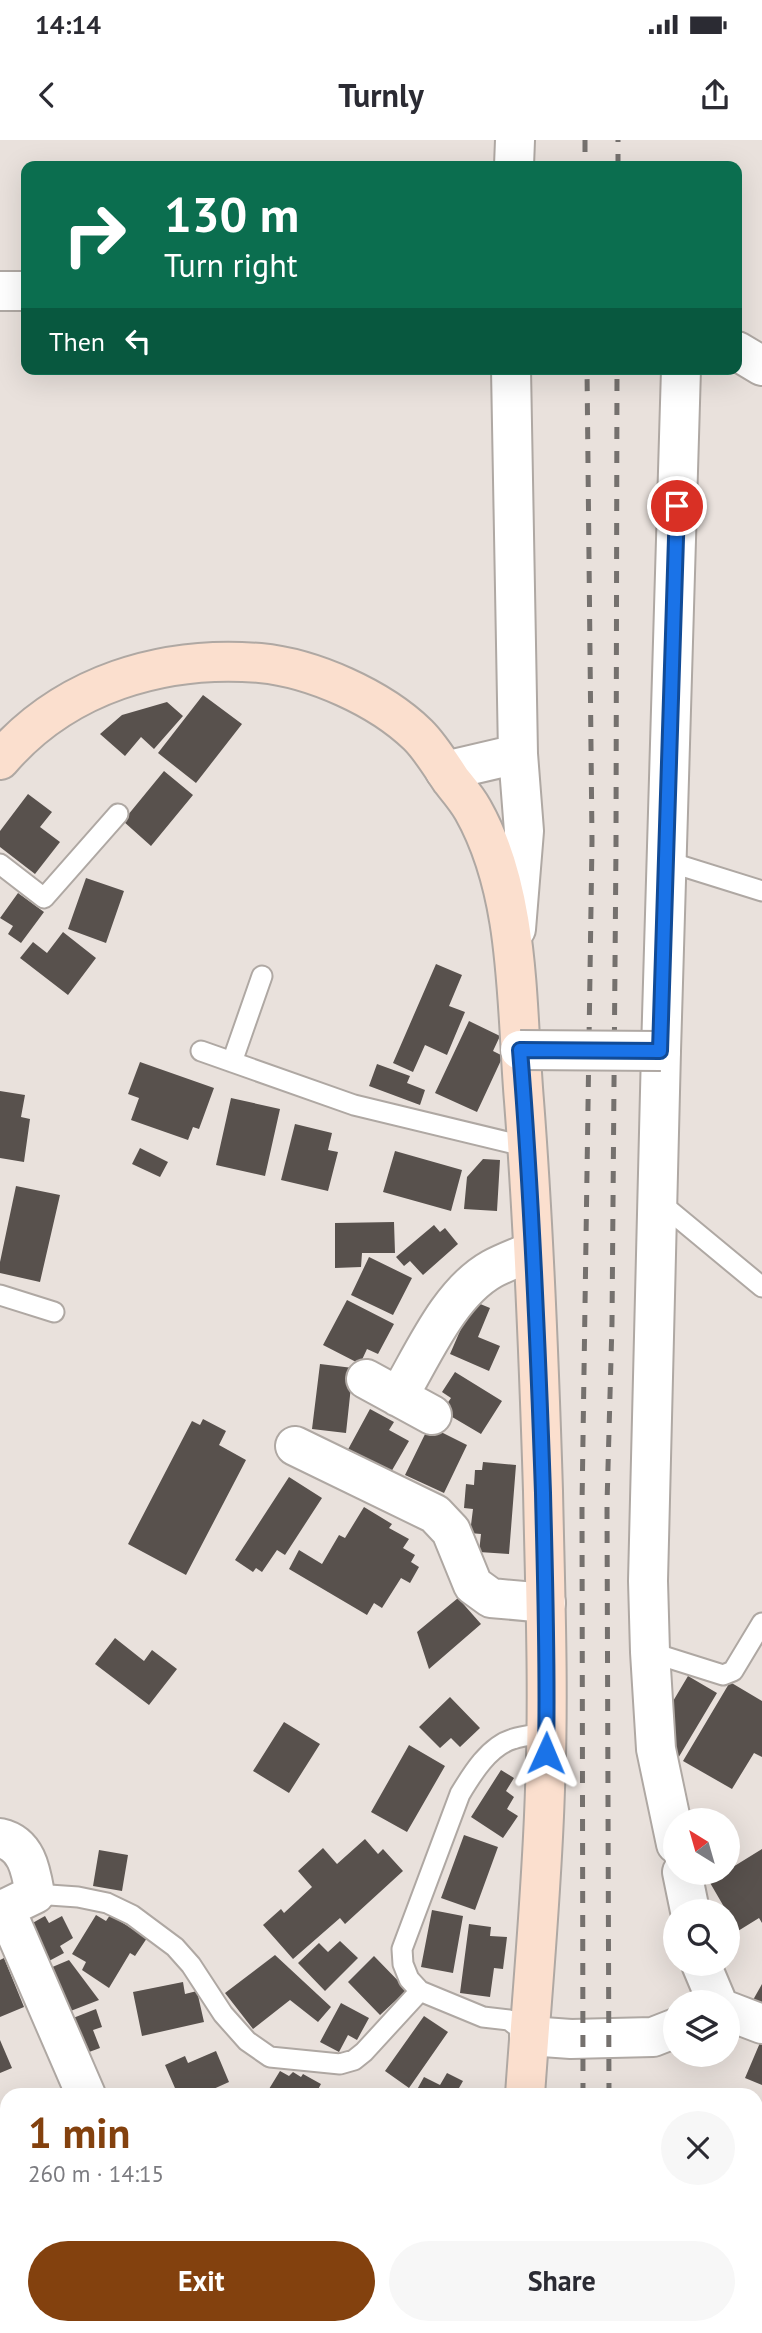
<!DOCTYPE html>
<html lang="en">
<head>
<meta charset="utf-8">
<style>
	:root { --surface:#fff; --page:#f7f7f7; --text:#2b2b33; --muted:#7c7c81; --accent:#83410e }
	body { margin:0; font-family:"PT Sans",sans-serif; background:var(--page); color:var(--text); height:100vh; display:flex; flex-direction:column; font-size:26px; white-space:nowrap }
	* { box-sizing:border-box; margin:0 }
	p { font-size:23px; color:var(--muted) }
	.icon { flex:none; width:38px; height:38px; fill:none; stroke:currentColor; stroke-width:2; stroke-linecap:round; stroke-linejoin:round }
	.map { position:relative; flex:1; overflow:hidden }
	.drawer { position:absolute; left:0px; top:1948px; width:763px; height:247px; display:flex; flex-direction:column; background:var(--surface); border-radius:21px 21px 0 0; box-shadow:0 7px 28px #0002 }
	.drawer>* { flex:none }
	.guide { position:absolute; left:21px; top:21px; width:721px; height:214px; border-radius:14px; box-shadow:0 7px 28px #0002; background:#0b6e4f; color:#fff; overflow:hidden }
	.needle { width:46px; rotate:323deg }
	.buttons { position:absolute; left:663px; top:1668px; display:grid; gap:14px }
	.buttons a { display:grid; place-items:center; width:77px; height:77px; border-radius:50%; background:var(--surface); box-shadow:0 7px 28px #0002; font-size:35px }
	.pin { position:absolute; display:grid; place-items:center; width:60px; height:60px; color:#fff; margin:-30px; border:4px solid #fff; border-radius:50%; box-shadow:0 2px 7px #0007 }
	.me { position:absolute; width:77px; margin:-38px; rotate:1deg; stroke-linejoin:round; filter:drop-shadow(0 0 5px #0008) }
	.turn { display:flex; align-items:center; gap:24px; height:147px; padding:0 28px; font-size:32px }
	.turn .icon { width:91px; height:91px; stroke-width:2.5 }
	.turn b { display:block; font-size:49px; line-height:60px }
	.then { display:flex; align-items:center; height:66px; padding:0 28px; background:#0003; gap:14px; font-size:26px }
	.round { display:grid; place-items:center; flex:none; width:74px; height:74px; border-radius:37px; background:var(--page) }
	.head { display:flex; align-items:center; justify-content:space-between; height:119px; padding:0 28px }
	h1 { font-size:42px; font-weight:800; line-height:52px; color:var(--accent) }
	.button { display:flex; gap:14px; margin-top:auto; padding:14px 28px }
	.button a { flex:1; height:80px; border-radius:42px; background:var(--accent); color:#fff; font-size:28px; font-weight:800; line-height:80px; text-align:center }
	.button a+a { background:var(--page); color:var(--text) }
	.status { display:flex; justify-content:space-between; align-items:center; height:49px; padding:0 35px; background:var(--surface); direction:ltr }
	.status svg { height:19px; fill:currentColor }
	header { display:flex; justify-content:space-between; align-items:center; height:91px; padding:0 28px; background:var(--surface); font-size:32px; font-weight:800 }
	.map>svg:first-child { display:block }
</style>
</head>
<body>
<div class="status"><b>14:14</b><svg viewBox="0 0 49 12"><path d="M0 12V9h3v3zM5 12V6h3v6zM10 12V3h3v9zM15 12V0h3v12zM26 1h20v11H26zM47 4h2v5h-2z"/></svg></div>
<header><svg class="icon" aria-label="back" viewBox="0 0 24 24"><path d="M15 5l-7 7 7 7"/></svg>Turnly<svg class="icon" aria-label="share" viewBox="0 0 24 24"><path d="M12 15V3M7 8l5-5 5 5M5 13v7h14v-7"/></svg></header>
<div class="map">
<svg width="762" height="2193" viewBox="0 0 762 2193">
	<rect width="100%" height="100%" fill="#e9e1dc"/>
	<!-- building -->
	<path fill="#58514d" d="M203,555L242,584L196,643L158,613Z
		M167,562L183,576L154,609L141,597L125,616L100,594L122,575Z
		M164,631L193,655L151,706L123,681Z
		M28,654L52,672L40,687L60,702L35,734L0,707V691Z
		M86,738L124,751L106,803L68,789Z
		M18,753L44,772L21,803L8,794L13,786L0,778Z
		M63,792L96,818L68,855L20,818L33,802L47,813Z
		M436,824L462,835L449,866L465,872L447,915L425,905L413,932L393,923Z
		M469,881L500,896L493,911L503,916L477,972L435,953Z
		M140,922L214,948L199,989L193,987L188,1000L131,980L139,958L128,954Z
		M377,924L410,936L407,943L425,950L420,965L369,946Z
		M0,951L25,955L21,977L30,979L24,1022L0,1018Z
		M231,958L280,969L265,1036L216,1025Z
		M295,984L332,993L328,1010L338,1012L328,1051L281,1040Z
		M140,1008L168,1022L160,1037L132,1024Z
		M395,1011L462,1030L451,1071L383,1052Z
		M483,1019L500,1020L497,1071L464,1069L467,1037Z
		M16,1046L60,1055L40,1142L0,1133V1122Z
		M394,1082L395,1113H362L361,1127L335,1128V1083Z
		M434,1085L440,1092L445,1088L458,1104L423,1135L410,1121L404,1126L396,1117Z
		M369,1117L412,1138L393,1175L351,1155Z
		M347,1160L394,1184L378,1214L367,1209L360,1224L323,1205Z
		M473,1161L490,1168L478,1197L500,1206L489,1231L450,1214Z
		M320,1224L353,1228L346,1293L312,1289Z
		M455,1232L502,1261L481,1294L442,1271L451,1258L442,1252Z
		M370,1269L394,1282L389,1290L409,1301L387,1339L345,1315Z
		M203,1279L226,1291L219,1305L246,1320L186,1435L128,1404L192,1281L200,1285Z
		M429,1286L467,1305L444,1353L405,1335Z
		M483,1322L516,1325L509,1414L479,1412L481,1394L470,1393L473,1369L464,1368L466,1344L474,1345L475,1330H482Z
		M289,1337L322,1358L285,1415L277,1410L262,1432L256,1428L253,1432L235,1420Z
		M364,1367L392,1384L389,1388L409,1399L403,1408L415,1415L411,1422L419,1427L410,1443L401,1438L382,1468L374,1463L367,1475L289,1429L299,1410L322,1424L339,1395L345,1398Z
		M458,1458L481,1484L429,1529L417,1492Z
		M115,1498L144,1521L152,1510L177,1529L149,1565L95,1524Z
		M688,1536L717,1553L677,1620L666,1573Z
		M730,1542L762,1561V1617L754,1613L732,1649L683,1621Z
		M450,1557L480,1588L460,1607L451,1598L440,1608L419,1587Z
		M284,1582L320,1604L289,1653L253,1631Z
		M409,1605L445,1626L407,1692L371,1672Z
		M501,1630L514,1638L506,1651L514,1657L507,1669L518,1676L503,1698L471,1677Z
		M464,1695L498,1707L475,1770L441,1758Z
		M365,1699L378,1714L383,1709L403,1731L345,1784L340,1778L293,1819L263,1785L281,1769L284,1773L312,1747L298,1731L323,1708L337,1724Z
		M762,1709V1783L759,1778L738,1791L709,1741L723,1732H728V1730Z
		M99,1710L128,1715L122,1751L93,1746Z
		M432,1770L463,1776L453,1833L421,1827Z
		M96,1775L106,1781L110,1775L147,1798L135,1816L130,1813L109,1848L82,1830L86,1822L72,1814Z
		M45,1776L49,1783L62,1776L73,1798L60,1806L64,1813L49,1821L29,1785Z
		M469,1784L491,1787L490,1796L507,1797L503,1829L494,1828L490,1857L460,1853Z
		M340,1801L358,1818L325,1851L298,1823L319,1803L328,1812Z
		M275,1815L331,1867L318,1882L290,1860L253,1889L225,1853Z
		M374,1816L407,1850L380,1875L348,1842Z
		M4,1818L24,1867L0,1877V1820Z
		M69,1820L99,1860L68,1872L50,1828Z
		M183,1842L185,1854L197,1851L204,1882L142,1896L133,1852Z
		M762,1844V1865L753,1860Z
		M341,1863L369,1878L357,1900L348,1895L339,1912L320,1902Z
		M96,1869L102,1887L93,1890L100,1908L81,1915L68,1880Z
		M424,1876L448,1892L409,1948L385,1931Z
		M762,1898V1945L745,1938Z
		M0,1900L12,1928L0,1933Z
		M216,1911L229,1942L200,1955H178L165,1925L185,1916L188,1923Z
		M280,1931L289,1936L293,1932L301,1937L303,1934L321,1944L315,1955H279L269,1949Z
		M447,1933L463,1941L455,1955H414L424,1937L440,1945Z
		M0,1974L7,1989V2011L0,2014Z
		M762,2164V2193H751L753,2188H756V2179Z
		M157,2188H179L181,2193H150L149,2191Z
		M368,2188H423L421,2193H365Z"/>
	<g fill="none" stroke-linecap="round" stroke-linejoin="round">
		<defs>
			<path id="lane" d="M666,721L762,751
				M0,724L44,758L118,674
				M201,911L354,965L528,1007
				M232,922L262,836
				M657,1060L762,1147
				M0,1155L54,1172
				M650,1512L723,1535L733,1531L762,1483
				M35,1754L78,1757L107,1763L132,1775L175,1807L191,1825L223,1874L247,1901L270,1917L340,1924L354,1920L364,1912L420,1851
				M529,1896L509,1880L483,1877L420,1851L409,1839L403,1824L402,1809L460,1654C472,1634 489,1606 513,1599C524,1595 536,1595 547,1593"/>
			<path id="street" d="M514,26L515,0
				M0,151H26
				M737,211L762,226
				M511,229L518,614L524,691L516,789
				M445,631L518,614
				M366,1239L432,1275
				M398,1257C423,1215 449,1153 492,1129C505,1122 519,1117 533,1111
				M295,1306L435,1374L451,1391L473,1445L491,1458L546,1463
				M0,1698C27,1704 31,1731 35,1754L0,1771
				M676,1704L656,1609L650,1512L648,1441L661,911L681,229
				M682,1732L690,1771
				M5,1768L86,1955
				M701,1824L717,1862
				M728,1871L762,1884
				M529,1896L571,1899L653,1897L676,1888
				M228,2188L232,2193"/>
			<path id="secondary" d="M0,620C65,544 163,515 260,523C313,528 380,558 418,595C431,608 441,625 451,640C459,650 467,659 473,670C521,755 516,866 524,961C534,1090 539,1221 543,1351C545,1450 549,1549 545,1649C542,1751 532,1853 525,1955
				M512,2193V2188"/>
			<path id="primary" d="M756,2068L762,2058
				M676,2193L680,2188"/>
		</defs>
		<!-- lane casing -->
		<use href="#lane" stroke="#afa8a3" stroke-width="23"/>
		<!-- street casing -->
		<use href="#street" stroke="#afa8a3" stroke-width="42"/>
		<!-- secondary casing -->
		<use href="#secondary" stroke="#afa8a3" stroke-width="42"/>
		<!-- primary casing -->
		<use href="#primary" stroke="#af724c" stroke-width="42"/>
		<!-- lane -->
		<use href="#lane" stroke="#fff" stroke-width="19"/>
		<!-- street -->
		<use href="#street" stroke="#fff" stroke-width="38"/>
		<!-- secondary -->
		<use href="#secondary" stroke="#fbdfce" stroke-width="38"/>
		<!-- primary -->
		<use href="#primary" stroke="#f7bf9d" stroke-width="38"/>
		<!-- rail -->
		<path stroke="#75716e" stroke-width="5" stroke-dasharray="12 12" stroke-linecap="butt" d="M585,0V26
			M618,26V0
			M583,1955L582,1365L592,701L587,229
			M609,1955L607,1364L612,1183L616,706L617,229
			M586,2188V2193
			M610,2188V2193"/>
		<defs>
			<path id="street-bridge" d="M520,910L661,911"/>
		</defs>
		<!-- street-bridge casing -->
		<use href="#street-bridge" stroke="#afa8a3" stroke-width="42" stroke-linecap="butt"/>
		<!-- street-bridge -->
		<use href="#street-bridge" stroke="#fff" stroke-width="38"/>
	</g>
	<g fill="none" stroke-linecap="round" stroke-linejoin="round">
		<defs>
			<path id="route" d="M546,1613C548,1526 545,1440 543,1353C538,1205 532,1057 520,910L660,911L677,366"/>
		</defs>
		<!-- route casing -->
		<use href="#route" stroke="#114b97" stroke-width="18"/>
		<!-- route -->
		<use href="#route" stroke="#1a73e8" stroke-width="12"/>
	</g>
</svg>
<div class="buttons">
<a><svg class="needle" viewBox="-14 -14 28 28"><path d="M0-13l5 13h-10z" fill="#e53935"/><path d="M0 13l5-13h-10z" fill="#7c7c81"/></svg></a>
<a><svg class="icon" aria-label="search" viewBox="0 0 24 24"><circle cx="10" cy="10" r="6"/><path d="M15 15l6 6"/></svg></a>
<a><svg class="icon" aria-label="layers" viewBox="0 0 24 24"><path d="M12 4l9 5-9 5-9-5zM3 14l9 5 9-5"/></svg></a>
</div>
<div class="pin" style="left:677px;top:366px;background:#d93025"><svg class="icon" aria-label="arrive" viewBox="0 0 24 24"><path d="M6 21V4h12l-3 4 3 4H6"/></svg></div>
<svg class="me" style="left:546px;top:1613px" viewBox="-20 -20 40 40"><path d="M0-17L14 15 0 8-14 15z" fill="#1a73e8" stroke="#fff" stroke-width="4"/></svg>
<div class="guide">
<div class="turn"><svg class="icon" aria-label="right" viewBox="0 0 24 24"><path d="M7 20v-9h11M14 6l5 5-5 5"/></svg><div><b>130 m</b>Turn right</div></div>
<div class="then">Then<svg class="icon" aria-label="left" viewBox="0 0 24 24"><path d="M17 20v-9H6M10 6l-5 5 5 5"/></svg></div>
</div>
<section class="drawer">
<div class="head"><div><h1>1 min</h1><p>260 m · 14:15</p></div><a class="round"><svg class="icon" aria-label="close" viewBox="0 0 24 24"><path d="M6 6l12 12M18 6L6 18"/></svg></a></div>
<div class="button"><a>Exit</a><a>Share</a></div>
</section>
</div>
</body>
</html>
